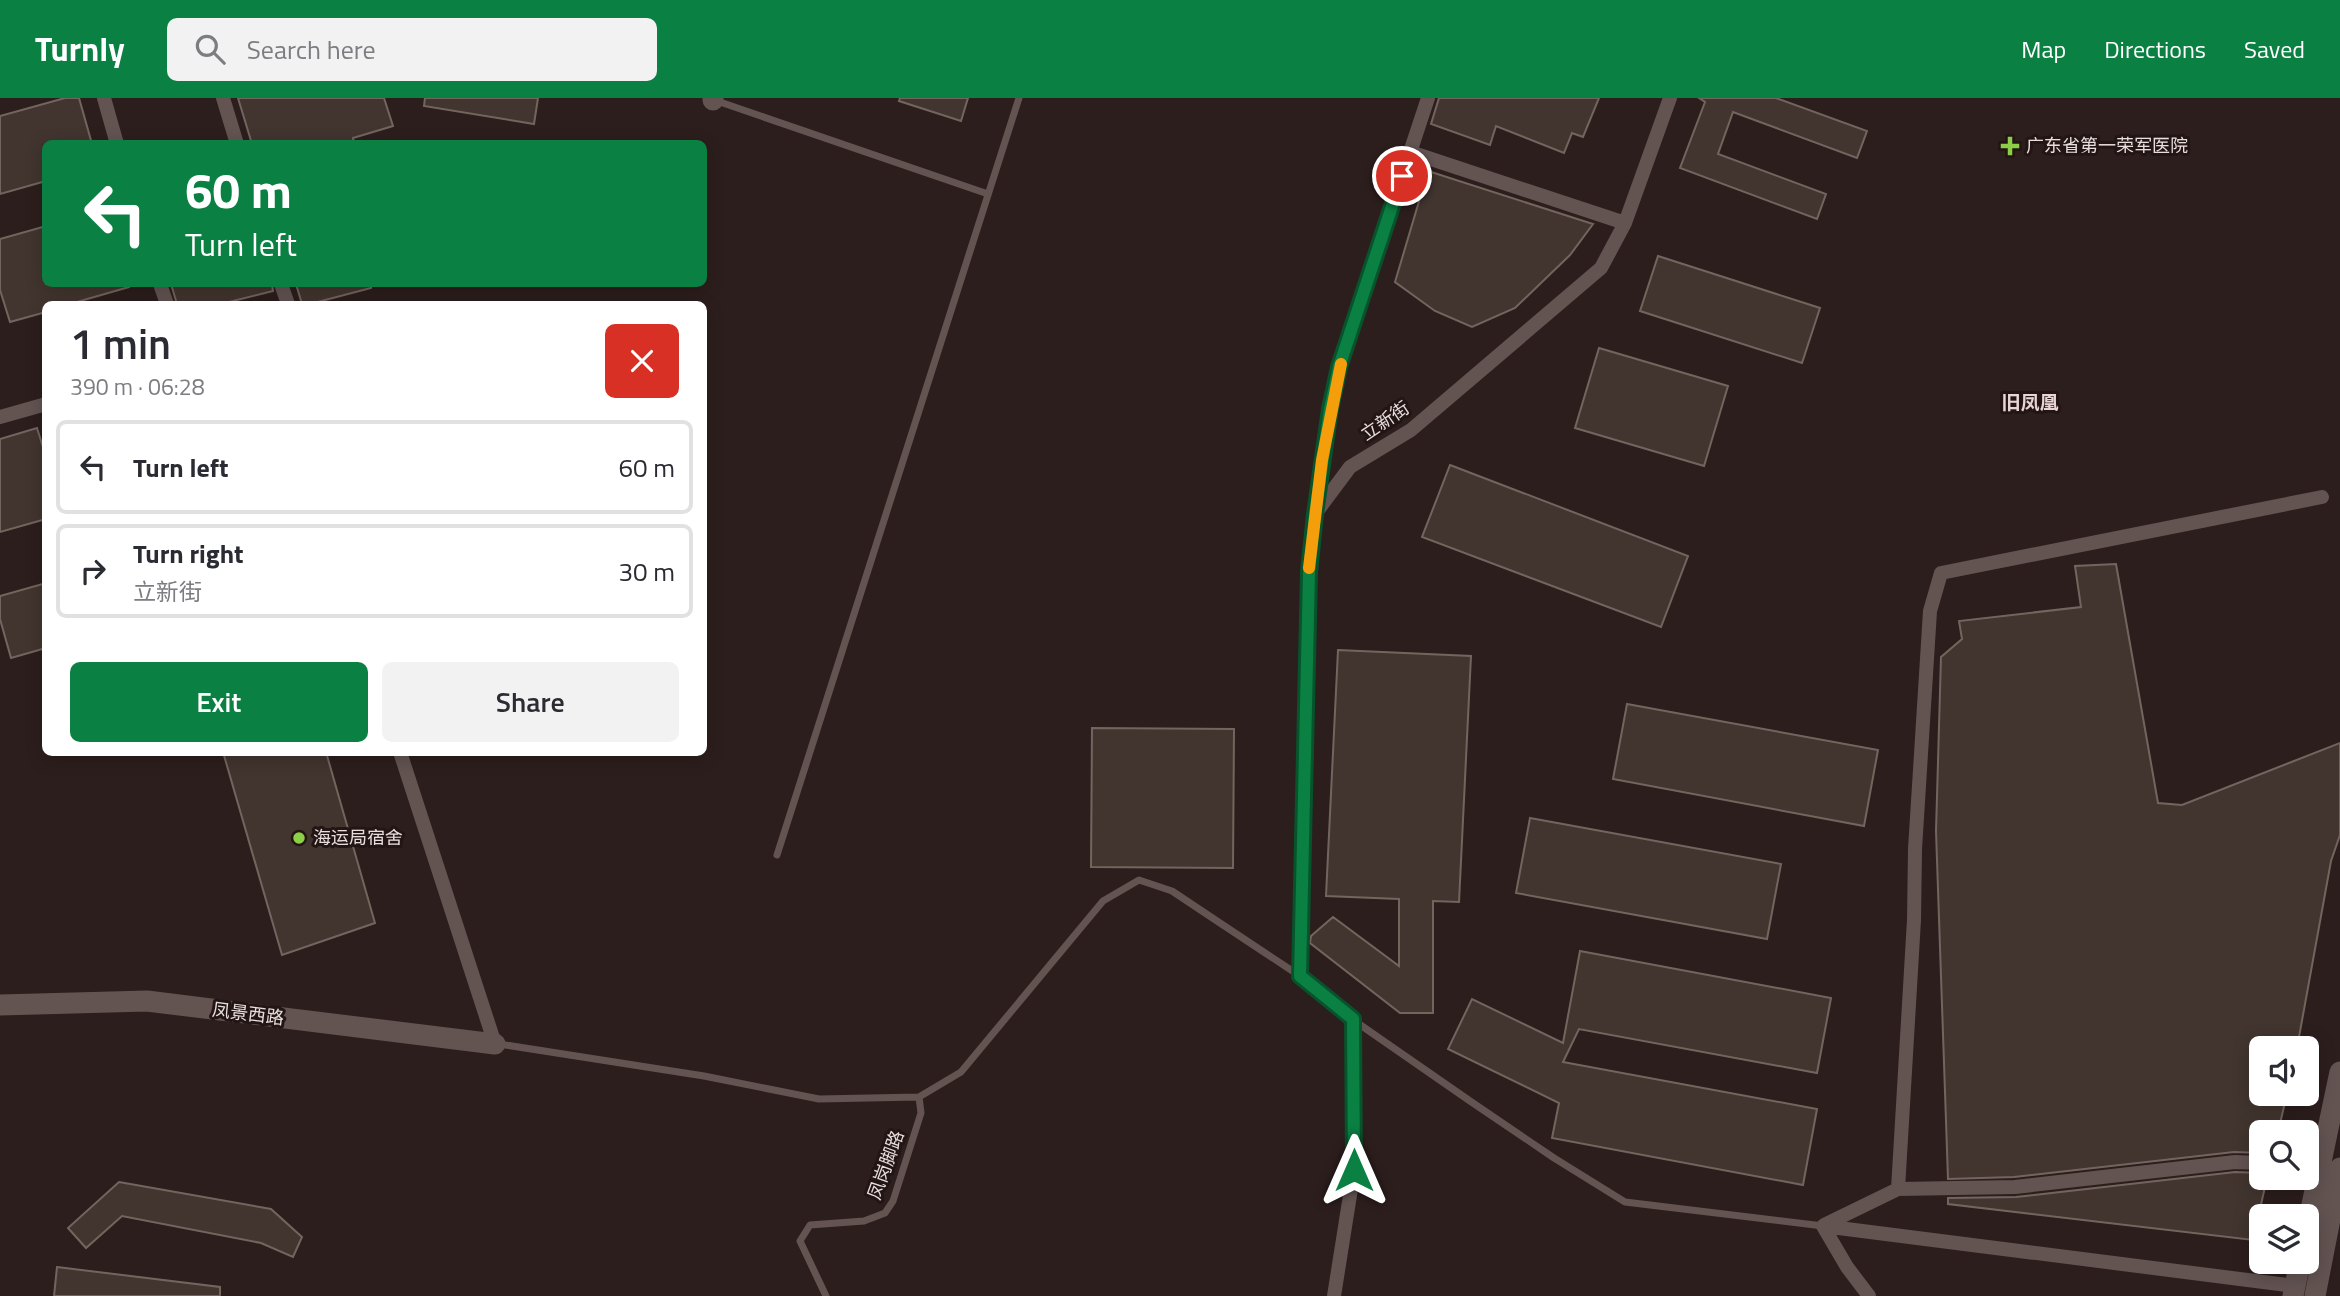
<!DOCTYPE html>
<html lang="en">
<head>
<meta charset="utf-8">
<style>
	:root { --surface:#fff; --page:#f2f2f3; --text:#2b2b33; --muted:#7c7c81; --line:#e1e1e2; --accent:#0b8043 }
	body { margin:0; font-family:"Titillium Web","Noto Sans SC",sans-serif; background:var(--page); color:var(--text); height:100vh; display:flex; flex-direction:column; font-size:26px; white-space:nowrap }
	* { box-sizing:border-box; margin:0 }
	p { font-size:23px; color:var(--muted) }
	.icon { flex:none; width:38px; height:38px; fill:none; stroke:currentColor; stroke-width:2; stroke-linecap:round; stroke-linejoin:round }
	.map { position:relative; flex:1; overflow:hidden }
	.details { position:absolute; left:42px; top:203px; width:665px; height:455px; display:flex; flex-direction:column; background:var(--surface); border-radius:10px; box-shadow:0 4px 18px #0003 }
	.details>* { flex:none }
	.top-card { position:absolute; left:42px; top:42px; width:665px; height:147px; border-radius:10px; box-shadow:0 4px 18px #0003; background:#0b8043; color:#fff; overflow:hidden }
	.tools { position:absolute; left:2249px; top:938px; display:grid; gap:14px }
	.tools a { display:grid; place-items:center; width:70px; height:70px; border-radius:10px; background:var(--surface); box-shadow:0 4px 18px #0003; font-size:35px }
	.pin { position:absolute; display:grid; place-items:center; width:60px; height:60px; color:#fff; margin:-30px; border:4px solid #fff; border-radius:50%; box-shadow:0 2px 7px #0007 }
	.me { position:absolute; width:77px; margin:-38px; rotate:0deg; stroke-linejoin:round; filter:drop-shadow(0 0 5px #0008) }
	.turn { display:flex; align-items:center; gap:24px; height:147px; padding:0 28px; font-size:32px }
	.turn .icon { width:91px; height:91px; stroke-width:2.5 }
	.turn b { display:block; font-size:49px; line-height:60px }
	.round { display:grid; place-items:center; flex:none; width:74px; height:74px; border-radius:10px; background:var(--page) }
	.overview { display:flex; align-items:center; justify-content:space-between; height:119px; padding:0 28px }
	h1 { font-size:42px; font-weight:600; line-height:52px }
	.action { display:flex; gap:14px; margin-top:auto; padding:14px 28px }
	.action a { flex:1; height:80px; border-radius:10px; background:var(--accent); color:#fff; font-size:28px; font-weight:600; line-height:80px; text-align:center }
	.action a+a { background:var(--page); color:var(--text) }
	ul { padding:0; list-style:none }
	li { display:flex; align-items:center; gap:21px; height:94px; margin:0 14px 10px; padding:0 14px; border:4px solid var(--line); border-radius:10px }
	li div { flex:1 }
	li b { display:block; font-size:26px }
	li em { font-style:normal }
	header { display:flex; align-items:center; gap:42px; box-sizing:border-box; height:98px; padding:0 35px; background:var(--accent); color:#fff }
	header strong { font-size:33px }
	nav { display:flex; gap:38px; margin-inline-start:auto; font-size:24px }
	.search { width:490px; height:63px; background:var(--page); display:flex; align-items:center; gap:18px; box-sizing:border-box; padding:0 24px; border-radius:10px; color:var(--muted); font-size:26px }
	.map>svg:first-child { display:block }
</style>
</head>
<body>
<header>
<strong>Turnly</strong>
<div class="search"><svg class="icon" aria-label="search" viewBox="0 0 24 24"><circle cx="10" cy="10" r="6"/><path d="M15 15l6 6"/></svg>Search here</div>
<nav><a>Map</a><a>Directions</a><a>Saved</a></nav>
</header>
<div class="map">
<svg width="2340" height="1198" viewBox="0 0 2340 1198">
	<rect width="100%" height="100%" fill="#2c1e1d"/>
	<!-- building -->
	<path fill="#42352f" stroke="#73655e" stroke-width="2" d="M65,0H79L92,46H46V83L0,96V18Z
		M238,0H384L393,28L353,40L354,46H252Z
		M425,0H538L534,26L424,8Z
		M900,0H968L961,23L899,3Z
		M1439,0H1599L1583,39L1572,35L1564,55L1496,28L1490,47L1431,26Z
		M1699,0H1776L1867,33L1857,60L1733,14L1718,56L1826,96L1817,121L1680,70L1705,4Z
		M1428,73L1593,126L1570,157L1515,210L1472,229L1435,213L1395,184Z
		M46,128V186H128L129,189L70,206H46V214L10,224L0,192V141Z
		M1658,158L1820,210L1802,265L1640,213Z
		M171,186H272L273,193L221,206H177Z
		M296,186H371V190L310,206H302Z
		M1599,250L1728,288L1704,368L1575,330Z
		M37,330L46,359V421L0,434V341Z
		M1450,367L1688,458L1661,529L1422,439Z
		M2116,466L2158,705L2182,707L2340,645V737L2331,763L2297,950H2261V996H2287L2278,1034H2261V1055L2234,1054L2014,1079L1948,1081L1936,733L1941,559L1962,541L1959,523L2081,509L2075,468Z
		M46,485V550L11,560L0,521V498Z
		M1338,552L1471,558L1459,804L1433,803V915H1400L1310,845L1311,838L1333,819L1399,868V801L1326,798Z
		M1627,606L1878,652L1864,728L1613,681Z
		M1092,630L1234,631L1233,770L1091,769Z
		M223,654H326L375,825L282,857Z
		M1530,720L1781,766L1767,841L1516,795Z
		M1580,853L1831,900L1817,975L1579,931L1563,964L1817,1011L1803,1087L1552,1040L1559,1005L1448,951L1472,901L1563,945Z
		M2235,1074L2261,1075V1080H2267L2253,1142L1948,1106V1100L2016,1099Z
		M119,1084L271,1111L302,1139L293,1159L261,1145L122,1118L86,1150L68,1130Z
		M57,1169L220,1189V1198H54Z"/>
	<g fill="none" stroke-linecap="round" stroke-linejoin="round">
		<!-- lane -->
		<path stroke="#635452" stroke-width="7" d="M714,2L988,96
			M777,757L1019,0
			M499,946L704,978L819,1001L919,999L961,974L1103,803L1139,782L1172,793L1217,823L1300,878L1359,926L1470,1003L1554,1060L1625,1104L1823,1128
			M826,1198L800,1143L810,1127L864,1123L885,1115L893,1103L921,1015L919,999"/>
		<!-- street -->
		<path stroke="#635452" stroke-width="14" d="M104,0L117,46
			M223,0L237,46
			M1410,54L1625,125
			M160,186L167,206
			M281,186L288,206
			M0,319L46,306
			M1315,413L1330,311L1339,269L1428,0
			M400,654L495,946
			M1300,878L1309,474L1315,416L1350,369L1411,332L1601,170L1625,125L1670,0
			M1898,1091L1914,822L1915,751L1930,513L1941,475L2322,399
			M1824,1127L1898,1091L2015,1089L2235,1064L2261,1065
			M1823,1128L2295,1188
			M1823,1128L1847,1169L1869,1198
			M1334,1198L1354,1072L1353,921"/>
		<!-- secondary -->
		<path stroke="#635452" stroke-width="21" d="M713,0V2
			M0,907L147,903L495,946
			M2306,1135L2340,974
			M2293,1198L2300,1164
			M2315,1198L2340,1070"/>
	</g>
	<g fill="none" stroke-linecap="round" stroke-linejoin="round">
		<defs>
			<path id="route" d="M1354,1072L1353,921L1300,878L1309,474L1315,416L1330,311L1339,269L1402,78"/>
		</defs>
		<!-- route casing -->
		<use href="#route" stroke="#07532c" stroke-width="18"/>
		<!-- route -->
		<use href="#route" stroke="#0b8043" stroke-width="12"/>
		<!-- slow -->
		<path stroke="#f59e0b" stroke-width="12" d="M1309,470L1322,362L1341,266"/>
	</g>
	<!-- markers -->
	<g fill="#8cce45" stroke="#221514" stroke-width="2.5">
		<path d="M2006.5 37.5h7v7h7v7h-7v7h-7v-7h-7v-7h7z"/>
		<circle cx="299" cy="740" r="7"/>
	</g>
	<g text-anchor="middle" stroke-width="6" stroke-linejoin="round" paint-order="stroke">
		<!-- poi labels -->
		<g font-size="18" fill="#e7dedd" stroke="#221514" text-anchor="start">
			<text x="2026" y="54">广东省第一荣军医院</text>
			<text x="313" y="746">海运局宿舍</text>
		</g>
		<!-- street labels -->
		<g font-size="18" fill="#e7dedd" stroke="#221514">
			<text transform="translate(1385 323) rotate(-34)" y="6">立新街</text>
			<text transform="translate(248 916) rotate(7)" y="6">凤景西路</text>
			<text transform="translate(886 1067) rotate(-70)" y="6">凤岗脚路</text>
		</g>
		<!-- neighbourhood labels -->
		<g font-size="19" font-weight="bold" fill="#e8d5d3" stroke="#221514">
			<text x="2030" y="311">旧凤凰</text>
		</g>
	</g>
</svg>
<div class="tools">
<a><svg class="icon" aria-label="sound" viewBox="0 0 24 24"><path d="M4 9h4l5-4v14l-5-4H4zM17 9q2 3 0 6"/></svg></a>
<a><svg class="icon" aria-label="search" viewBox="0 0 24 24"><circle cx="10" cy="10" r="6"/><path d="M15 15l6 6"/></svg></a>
<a><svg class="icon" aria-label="layers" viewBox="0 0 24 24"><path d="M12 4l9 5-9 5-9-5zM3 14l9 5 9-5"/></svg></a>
</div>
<div class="pin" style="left:1402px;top:78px;background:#d93025"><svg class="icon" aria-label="arrive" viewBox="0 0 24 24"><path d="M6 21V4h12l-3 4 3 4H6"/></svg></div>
<svg class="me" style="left:1354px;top:1072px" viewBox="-20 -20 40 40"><path d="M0-17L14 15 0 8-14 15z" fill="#0b8043" stroke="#fff" stroke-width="4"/></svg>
<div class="top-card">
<div class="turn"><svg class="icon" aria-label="left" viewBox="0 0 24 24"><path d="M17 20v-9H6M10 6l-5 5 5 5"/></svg><div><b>60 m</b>Turn left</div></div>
</div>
<section class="details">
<div class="overview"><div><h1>1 min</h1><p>390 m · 06:28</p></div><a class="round" style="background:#d93025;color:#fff"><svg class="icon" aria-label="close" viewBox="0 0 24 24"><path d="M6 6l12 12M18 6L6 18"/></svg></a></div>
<ul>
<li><svg class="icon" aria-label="left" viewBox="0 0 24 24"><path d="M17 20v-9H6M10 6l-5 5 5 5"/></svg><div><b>Turn left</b></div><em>60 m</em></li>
<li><svg class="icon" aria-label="right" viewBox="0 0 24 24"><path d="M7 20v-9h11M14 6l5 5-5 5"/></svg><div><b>Turn right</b><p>立新街</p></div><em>30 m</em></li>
</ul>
<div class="action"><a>Exit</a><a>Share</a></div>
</section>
</div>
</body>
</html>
